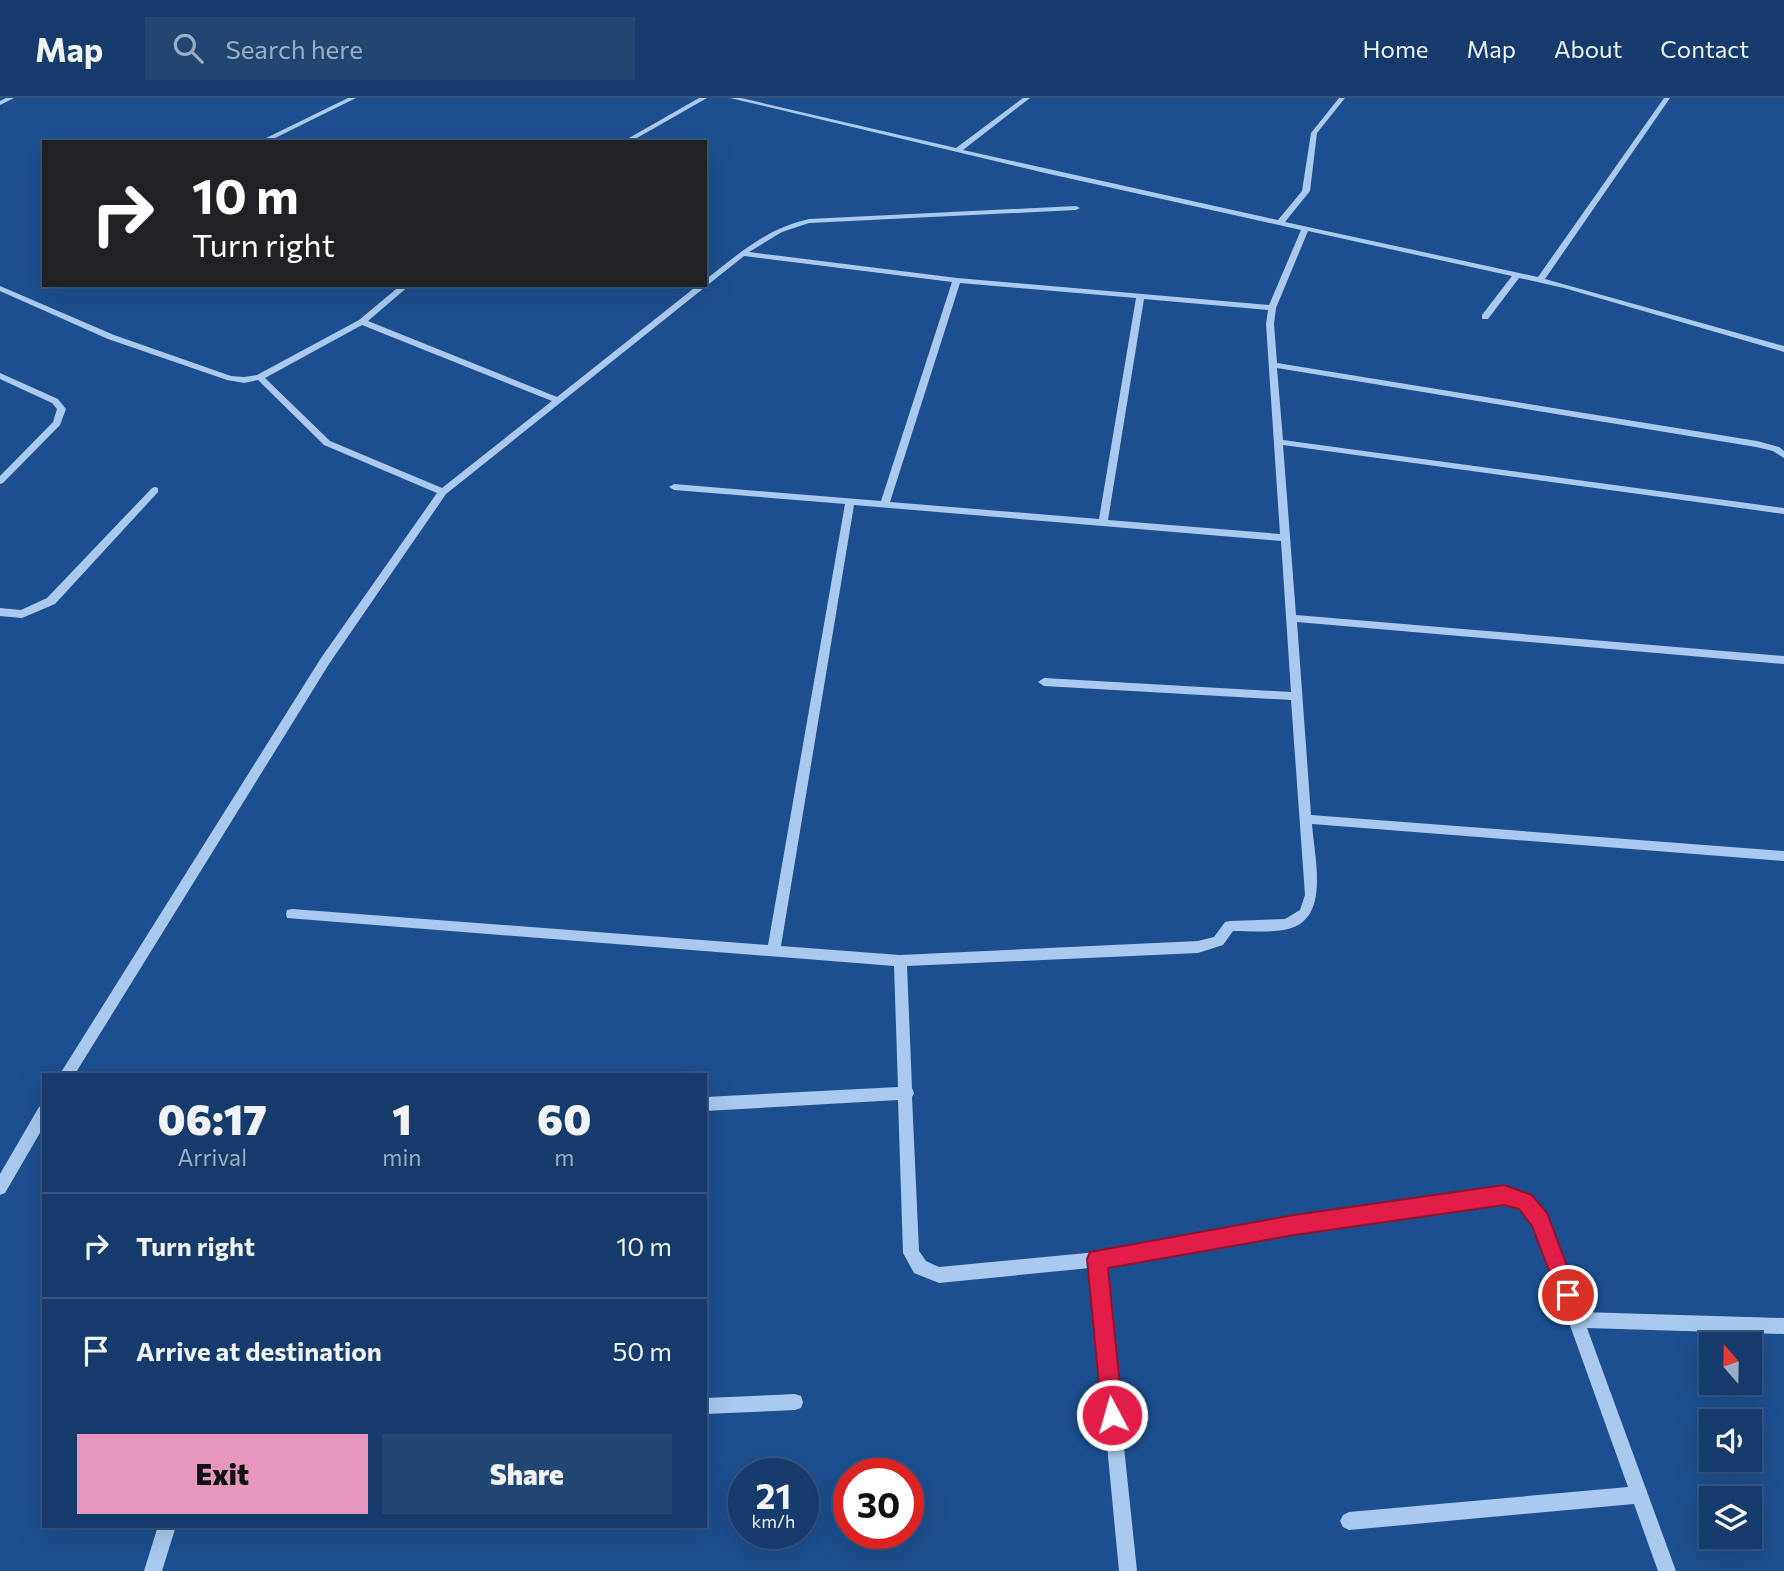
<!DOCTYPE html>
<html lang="en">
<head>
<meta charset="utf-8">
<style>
	:root { --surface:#143b6b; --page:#214673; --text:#f1f3f6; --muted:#9dadc1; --line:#33557e; --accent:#e797bd }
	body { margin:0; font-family:Commissioner,sans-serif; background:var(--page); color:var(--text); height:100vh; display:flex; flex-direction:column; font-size:26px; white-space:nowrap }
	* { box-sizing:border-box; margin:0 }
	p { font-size:23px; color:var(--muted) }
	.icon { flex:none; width:38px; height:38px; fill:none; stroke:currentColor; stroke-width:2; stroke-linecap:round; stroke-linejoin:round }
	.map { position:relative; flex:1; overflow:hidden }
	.sheet { position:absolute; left:42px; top:975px; width:665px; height:455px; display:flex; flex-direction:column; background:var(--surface); border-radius:0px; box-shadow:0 7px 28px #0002,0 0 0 2px var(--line) }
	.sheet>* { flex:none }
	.guide { position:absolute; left:42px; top:42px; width:665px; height:147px; border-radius:0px; box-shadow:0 7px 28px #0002,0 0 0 2px var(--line); background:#202124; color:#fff; overflow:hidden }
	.needle { width:46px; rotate:340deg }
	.fabs { position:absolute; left:1699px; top:1234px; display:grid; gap:14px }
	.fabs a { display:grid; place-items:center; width:63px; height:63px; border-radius:0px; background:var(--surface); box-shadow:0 7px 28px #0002,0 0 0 2px var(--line); font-size:35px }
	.speed { position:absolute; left:728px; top:1360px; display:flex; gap:14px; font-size:35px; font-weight:700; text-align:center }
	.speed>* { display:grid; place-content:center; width:91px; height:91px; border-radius:50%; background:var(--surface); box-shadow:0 7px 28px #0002,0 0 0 2px var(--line); line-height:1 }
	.speed small { font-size:18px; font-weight:400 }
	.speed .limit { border:10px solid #d22; background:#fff; color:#111 }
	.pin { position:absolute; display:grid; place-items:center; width:60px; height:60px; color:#fff; margin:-30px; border:4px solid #fff; border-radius:50%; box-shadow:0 2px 7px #0007 }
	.me { position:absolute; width:77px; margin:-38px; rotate:354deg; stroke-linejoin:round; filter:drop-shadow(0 0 5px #0008) }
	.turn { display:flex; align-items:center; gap:24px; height:147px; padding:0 35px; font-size:32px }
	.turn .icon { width:91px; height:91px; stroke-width:2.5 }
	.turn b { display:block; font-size:49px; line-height:60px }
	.eta { display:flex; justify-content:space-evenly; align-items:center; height:119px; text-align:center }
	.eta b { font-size:42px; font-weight:800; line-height:49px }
	.action { display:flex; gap:14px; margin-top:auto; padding:14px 35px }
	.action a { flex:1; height:80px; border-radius:0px; background:var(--accent); color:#111; font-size:28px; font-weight:800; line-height:80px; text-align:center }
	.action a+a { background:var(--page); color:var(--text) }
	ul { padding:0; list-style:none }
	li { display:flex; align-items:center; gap:21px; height:105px; padding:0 35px; border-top:2px solid var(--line) }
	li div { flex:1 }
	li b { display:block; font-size:26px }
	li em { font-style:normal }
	header { display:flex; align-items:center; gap:42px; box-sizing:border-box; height:98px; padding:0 35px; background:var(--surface); border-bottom:2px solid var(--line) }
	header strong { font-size:33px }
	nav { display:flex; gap:38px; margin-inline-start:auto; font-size:24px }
	.search { width:490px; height:63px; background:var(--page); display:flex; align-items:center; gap:18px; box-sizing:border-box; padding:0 24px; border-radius:0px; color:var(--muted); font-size:26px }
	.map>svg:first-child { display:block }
</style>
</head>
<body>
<header>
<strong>Map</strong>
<div class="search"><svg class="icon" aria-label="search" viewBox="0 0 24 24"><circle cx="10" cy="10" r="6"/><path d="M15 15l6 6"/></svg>Search here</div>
<nav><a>Home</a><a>Map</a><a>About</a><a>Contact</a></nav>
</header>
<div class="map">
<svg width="1784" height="1473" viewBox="0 0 1784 1473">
	<rect width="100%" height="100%" fill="#1b4f8f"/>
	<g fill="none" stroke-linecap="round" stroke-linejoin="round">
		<!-- minor -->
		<path fill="#a9c9ee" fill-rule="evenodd" d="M6,0H14L0,7V3Z
			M348,0H356L267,44H258Z
			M699,0H707L630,44H622Z
			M730,0H741L956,50L1023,0H1030L963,52L1278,122L1302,93L1311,35L1339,0H1345L1317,35L1310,93L1285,124L1538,179L1664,0H1670L1545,181L1784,248V254L1564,190L1519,180L1488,221H1482V217L1512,178L1308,133L1276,210L1274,226L1277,265L1757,343L1779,349L1784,353V360L1773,353L1756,349L1277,270L1283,342L1784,410V416L1283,347L1296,517L1784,558V566L1297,524L1311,717L1784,753V763L1312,726C1314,758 1331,821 1288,831C1271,835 1250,833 1233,833L1223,847L1198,855L907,868L912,990L914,995L912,999L919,1153L926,1163L939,1169L1097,1154L1294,1119L1504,1090L1530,1099L1545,1117L1581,1214L1784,1220V1236L1587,1230L1676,1473H1658L1634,1406L1349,1432L1343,1429L1340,1423L1343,1417L1349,1414L1628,1389L1534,1127L1520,1110L1504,1104L1294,1135L1105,1168L1137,1473H1119L1090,1170L939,1185L914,1175L903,1155L898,1002L705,1013V999L898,989L894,868L287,820L286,816L287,812L292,811L768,847L845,406L674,392L669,389L674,386L881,403L952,184L744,158L446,396L329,566L75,976H60L321,560L437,395L324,347L258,282L244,285L227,282L108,241L0,193V188L114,237L231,278L244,279L257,277L359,222L401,187H410L368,223L557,299L698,187H705V182C740,155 765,131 809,121L1076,108L1080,110L1076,112L809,125L782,134L749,154L957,180L1269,207L1301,132L1045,75ZM960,185L1136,200L1099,421L890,404ZM1144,201L1268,212L1266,226L1280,436L1108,422ZM362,227L552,303L442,390L330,343L265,280ZM854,407L1281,443L1291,594L1044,580L1038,584L1044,588L1291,602L1305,797L1300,812L1285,821L1230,823L1225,824L1214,839L1198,843L900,857L781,848Z
			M0,275L58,301L66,311L60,327L3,385L0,386V378L53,324L57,311L52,305L0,281Z
			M155,389L158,390V394L55,506L22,520L0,518V510L21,512L47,500L152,390Z
			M44,1007V1028L5,1095L0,1097V1076L39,1009Z
			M795,1296L801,1298L803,1304L801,1310L795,1312L705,1316V1300Z
			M158,1428H176L162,1473H144Z"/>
	</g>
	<!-- route -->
	<path fill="#e11d48" stroke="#92132f" stroke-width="2" d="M1504,1087L1532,1097L1547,1115L1578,1197L1575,1204L1568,1207L1561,1204L1532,1128L1519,1111L1504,1107L1294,1137L1108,1170L1123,1317L1120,1325L1112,1328L1105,1325L1102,1317L1087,1161L1090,1154L1294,1117Z"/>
</svg>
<div class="fabs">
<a><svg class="needle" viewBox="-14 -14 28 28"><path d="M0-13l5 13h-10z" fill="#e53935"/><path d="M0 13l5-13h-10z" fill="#9dadc1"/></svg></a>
<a><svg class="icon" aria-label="sound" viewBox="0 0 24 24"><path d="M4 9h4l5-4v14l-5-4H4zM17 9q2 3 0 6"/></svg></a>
<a><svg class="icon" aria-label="layers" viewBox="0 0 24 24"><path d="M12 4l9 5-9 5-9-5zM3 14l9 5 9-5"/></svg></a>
</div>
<div class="speed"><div>21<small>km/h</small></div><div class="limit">30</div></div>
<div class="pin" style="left:1568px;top:1197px;background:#d93025"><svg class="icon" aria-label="arrive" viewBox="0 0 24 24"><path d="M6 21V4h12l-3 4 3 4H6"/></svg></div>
<svg class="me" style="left:1112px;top:1317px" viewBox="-20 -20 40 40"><circle r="17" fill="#e11d48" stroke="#fff" stroke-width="3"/><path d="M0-11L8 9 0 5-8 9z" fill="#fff"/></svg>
<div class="guide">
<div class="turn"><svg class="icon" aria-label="right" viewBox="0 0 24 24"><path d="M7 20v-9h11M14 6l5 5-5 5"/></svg><div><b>10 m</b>Turn right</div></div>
</div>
<section class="sheet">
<div class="eta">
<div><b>06:17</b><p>Arrival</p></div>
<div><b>1</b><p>min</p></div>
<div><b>60</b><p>m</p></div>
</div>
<ul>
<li><svg class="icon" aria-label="right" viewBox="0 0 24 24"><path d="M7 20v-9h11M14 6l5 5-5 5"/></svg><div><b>Turn right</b></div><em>10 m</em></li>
<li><svg class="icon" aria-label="arrive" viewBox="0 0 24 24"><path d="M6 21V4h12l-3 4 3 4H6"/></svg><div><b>Arrive at destination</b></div><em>50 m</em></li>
</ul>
<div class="action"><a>Exit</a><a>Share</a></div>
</section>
</div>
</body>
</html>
